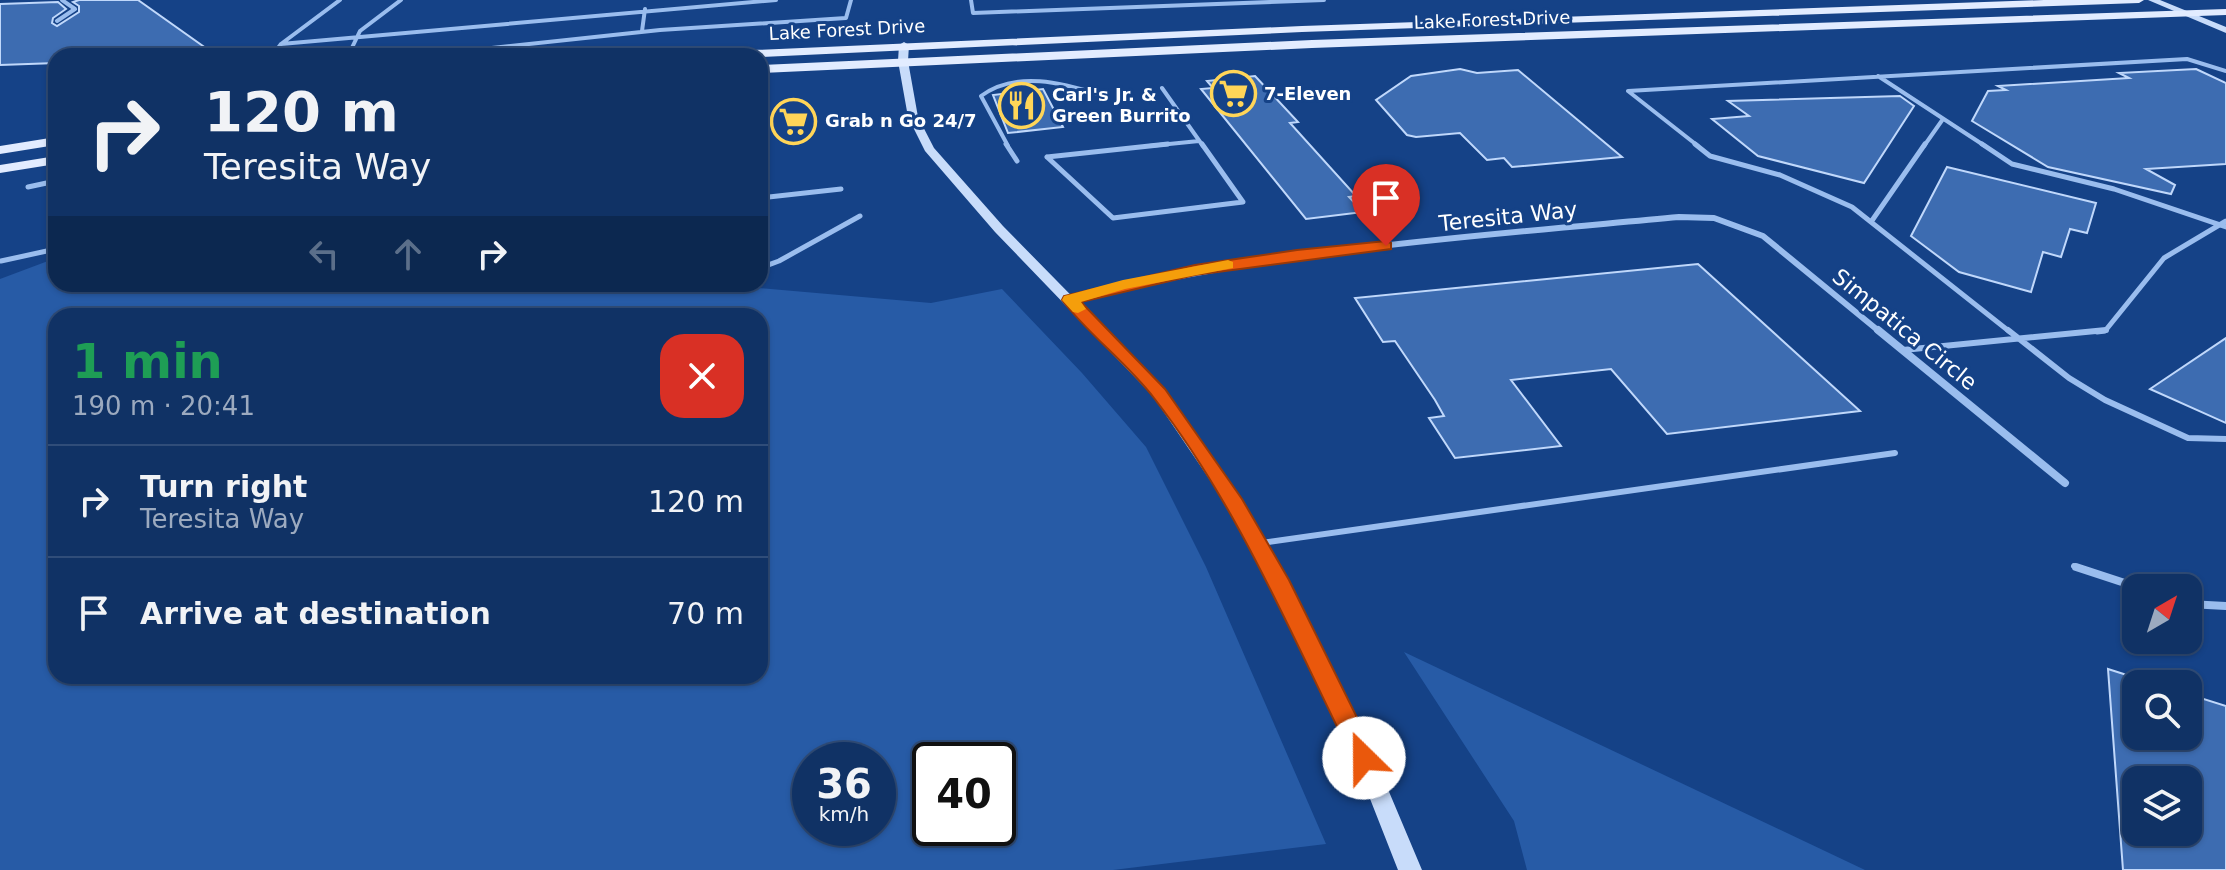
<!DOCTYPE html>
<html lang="en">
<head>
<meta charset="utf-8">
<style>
	:root { --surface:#103265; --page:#1e3e6e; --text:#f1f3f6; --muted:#9caabf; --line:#304d79 }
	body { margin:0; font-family:"DejaVu Sans",sans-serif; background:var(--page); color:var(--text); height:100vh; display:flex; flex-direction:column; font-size:30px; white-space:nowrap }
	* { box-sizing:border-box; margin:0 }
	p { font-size:26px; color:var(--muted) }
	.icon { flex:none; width:44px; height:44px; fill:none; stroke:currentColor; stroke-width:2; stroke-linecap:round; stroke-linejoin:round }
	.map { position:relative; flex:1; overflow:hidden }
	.drawer { position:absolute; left:48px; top:308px; width:720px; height:376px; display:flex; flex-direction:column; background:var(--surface); border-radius:24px; box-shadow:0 2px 6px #0004,0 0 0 2px var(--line) }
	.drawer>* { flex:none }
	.guide { position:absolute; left:48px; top:48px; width:720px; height:244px; border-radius:24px; box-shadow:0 2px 6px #0004,0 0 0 2px var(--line); background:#103265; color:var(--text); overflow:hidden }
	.needle { width:52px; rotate:39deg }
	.buttons { position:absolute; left:2122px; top:574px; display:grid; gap:16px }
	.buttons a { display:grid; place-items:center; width:80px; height:80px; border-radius:16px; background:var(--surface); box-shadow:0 2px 6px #0004,0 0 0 2px var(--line); font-size:40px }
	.speed { position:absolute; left:792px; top:742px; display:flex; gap:16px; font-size:40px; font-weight:700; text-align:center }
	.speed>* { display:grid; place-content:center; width:104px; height:104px; border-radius:50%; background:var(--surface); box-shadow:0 2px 6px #0004,0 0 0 2px var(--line); line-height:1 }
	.speed small { font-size:20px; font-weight:400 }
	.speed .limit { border:4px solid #111; border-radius:12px; background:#fff; color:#111 }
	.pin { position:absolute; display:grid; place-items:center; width:68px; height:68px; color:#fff; margin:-82px -34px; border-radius:50% 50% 50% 0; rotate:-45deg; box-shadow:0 0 8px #0007 }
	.pin .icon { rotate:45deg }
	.me { position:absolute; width:88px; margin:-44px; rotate:337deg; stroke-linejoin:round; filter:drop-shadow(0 0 6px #0008) }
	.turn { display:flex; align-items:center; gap:28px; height:168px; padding:0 24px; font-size:36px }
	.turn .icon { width:104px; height:104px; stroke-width:2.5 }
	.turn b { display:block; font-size:56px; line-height:68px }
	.lanes { display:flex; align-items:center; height:76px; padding:0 24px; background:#0003; justify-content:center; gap:40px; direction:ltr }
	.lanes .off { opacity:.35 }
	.round { display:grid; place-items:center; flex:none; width:84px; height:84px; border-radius:24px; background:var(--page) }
	.head { display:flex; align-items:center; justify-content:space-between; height:136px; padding:0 24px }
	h1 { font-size:48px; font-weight:800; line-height:60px; color:#1e9e55 }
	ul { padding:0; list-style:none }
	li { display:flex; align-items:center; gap:24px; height:112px; padding:0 24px; border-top:2px solid var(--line) }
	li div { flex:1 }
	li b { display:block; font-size:30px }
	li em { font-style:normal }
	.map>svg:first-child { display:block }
</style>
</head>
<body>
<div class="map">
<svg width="2226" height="870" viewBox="0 0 2226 870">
	<rect width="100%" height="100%" fill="#154287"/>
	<!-- green -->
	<path fill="#275ba6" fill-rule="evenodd" d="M56,258V284H714L931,303L1002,289L1082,373L1146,447L1206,567L1326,844L1113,870H0V279ZM56,316H760V676H56ZM810,760H878V828H810ZM930,760H998V828H930Z
		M1404,652L1865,870H1527L1514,821Z"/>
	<!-- building -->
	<path fill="#3d6cb1" stroke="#c0d8fb" stroke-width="2" fill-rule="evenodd" d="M79,0H138L217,56H56V63L0,65V4L58,2L66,9L53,18L52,23L57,26L79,12V6L73,2Z
		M1460,69L1477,73L1518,70L1622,157L1512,167L1504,158L1487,160L1460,133L1416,137L1407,135L1376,100L1411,76Z
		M2196,69L2226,83V164L2146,169L2175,185L2171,194L2048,167L1972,121L1988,91L2006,90L1998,86L2129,78L2119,73Z
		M1255,76L1298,122L1290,123L1356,196L1349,197L1363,212L1306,219L1201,89L1213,88L1207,81Z
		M1043,89L1063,127L1008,133L993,95Z
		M1900,96L1914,106L1864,183L1758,156L1712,119L1749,116L1728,101Z
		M1947,167L2096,203L2087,233L2070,229L2061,257L2043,252L2031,292L1959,272L1911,236Z
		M1698,264L1860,411L1667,434L1611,369L1511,380L1561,446L1455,458L1429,418L1444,416L1435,400L1395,341L1383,342L1355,298Z
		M2226,338V423L2150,389Z
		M2108,669L2155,684H2136V736H2188V694L2226,706V870H2123ZM2136,780H2188V832H2136Z"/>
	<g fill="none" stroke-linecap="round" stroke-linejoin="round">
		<!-- lane-far3 -->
		<path stroke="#9abdee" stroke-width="4" d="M971,0L973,13L1324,0
			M57,21L75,9L62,0
			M642,31L645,9
			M281,44L776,0
			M272,56L281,44L340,0
			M348,56L360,31L401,0
			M418,56L660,30L846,18L851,0
			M1878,76L1985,146
			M1162,88L1203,146
			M1628,91L1698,146
			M1628,91L2187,59L2226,71
			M1008,146L981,96C1016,70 1063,83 1101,95
			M1149,146L1199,141
			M1924,146L1943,119"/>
		<!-- lane-far2 -->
		<path stroke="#9abdee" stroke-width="5" d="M1006,144L1017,161
			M1695,144L1710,156L1780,175L1852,207L2010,332
			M1982,144L2012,164L2114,189L2226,227
			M760,154L763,161L760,179
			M1047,157L1113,218L1243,202L1202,144
			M1047,157L1168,144
			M28,187L56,181
			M760,198L841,189
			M1871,222L1925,144
			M1,261L56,249
			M760,268L779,261L860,216
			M2097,332L2105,331L2164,258L2226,221"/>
		<!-- lane-far1 -->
		<path stroke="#9abdee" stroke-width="6" d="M2008,330L2069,378L2105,400L2188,438L2226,439
			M1903,350L2106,330
			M1261,543L1895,453
			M2074,566L2082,569"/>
		<!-- lane -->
		<path stroke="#9abdee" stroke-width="8" d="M2076,567L2140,588
			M2188,604L2226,606"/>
		<!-- street-far1 -->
		<path stroke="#9abdee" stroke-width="6" d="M1070,300C1270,250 1474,236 1679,217L1714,218L1763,236L1880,332"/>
		<!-- street -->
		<path stroke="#9abdee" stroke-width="8" d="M1878,330L2065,483"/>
		<!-- secondary -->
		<path fill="#c8dcfa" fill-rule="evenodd" d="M2148,0H2160L2226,27V33Z
			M904,42L909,45L908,61L918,117L934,148L1003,226L1164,390L1244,503L1288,580L1363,730L1422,870H1398L1343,730L1270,580L1227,505L1153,396L995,232L925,151L908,117L898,61L899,45Z"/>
		<!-- primary -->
		<path fill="#e2ecff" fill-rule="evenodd" d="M2044,0H2144L2139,3L1302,32L760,57L702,56L708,52L1302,26Z
			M2226,9V15L1312,48L760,73V65L1312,40Z
			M56,137V145L0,154V146Z
			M56,156V164L0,173V165Z"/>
	</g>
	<!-- route -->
	<path fill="#ea580c" stroke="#983908" stroke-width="2" d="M1386,241L1391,243V249L1195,275L1081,302L1165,389L1242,499L1289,580L1377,758L1373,765L1364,768L1356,765C1293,640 1241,510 1154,398C1126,362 1089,335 1062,300L1064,296L1195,265L1297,250Z"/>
	<!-- slow -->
	<path fill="#f59e0b" d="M1228,260L1233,262V268L1125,289L1081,302L1086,309L1078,313L1073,312L1062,300L1064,296L1123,280Z"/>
	<!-- icons -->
	<defs>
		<symbol id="supermarket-ring" viewBox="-11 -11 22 22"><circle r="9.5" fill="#154287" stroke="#ffd558" stroke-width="1.5"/><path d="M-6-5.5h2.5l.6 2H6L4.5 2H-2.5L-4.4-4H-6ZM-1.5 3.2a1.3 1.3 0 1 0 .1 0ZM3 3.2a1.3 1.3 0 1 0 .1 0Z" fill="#ffd558"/></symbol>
		<symbol id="restaurant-ring" viewBox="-11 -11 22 22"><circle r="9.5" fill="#154287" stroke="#ffd558" stroke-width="1.5"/><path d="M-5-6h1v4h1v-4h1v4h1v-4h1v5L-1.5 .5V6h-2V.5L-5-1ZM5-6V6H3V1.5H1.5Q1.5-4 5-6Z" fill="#ffd558"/></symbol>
	</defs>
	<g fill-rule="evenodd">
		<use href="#supermarket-ring" x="1208" y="68" width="51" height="51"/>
		<use href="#restaurant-ring" x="996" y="80" width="51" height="51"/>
		<use href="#supermarket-ring" x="768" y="96" width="51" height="51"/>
	</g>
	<g text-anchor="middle" stroke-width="6" stroke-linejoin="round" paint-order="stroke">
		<!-- far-street labels -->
		<g font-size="18" fill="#fff" stroke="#154287">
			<text transform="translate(1492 20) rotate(-2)" y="6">Lake Forest Drive</text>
			<text transform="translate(847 30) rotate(-3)" y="6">Lake Forest Drive</text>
		</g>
		<!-- far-poi labels -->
		<g font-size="18" font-weight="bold" fill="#fff" stroke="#154287" text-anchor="start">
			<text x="1264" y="100">7-Eleven</text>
			<text x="1052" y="101">Carl's Jr. &amp;<tspan x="1052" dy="21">Green Burrito</tspan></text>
			<text x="825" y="127">Grab n Go 24/7</text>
		</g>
		<!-- street labels -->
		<g font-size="22" fill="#fff" stroke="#154287">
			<text transform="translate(1508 216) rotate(-6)" y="8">Teresita Way</text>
			<text transform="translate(1905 329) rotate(39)" y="8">Simpatica Circle</text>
		</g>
	</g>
</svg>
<div class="buttons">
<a><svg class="needle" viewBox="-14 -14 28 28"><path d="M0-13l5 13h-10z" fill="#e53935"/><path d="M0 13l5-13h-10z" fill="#9caabf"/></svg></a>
<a><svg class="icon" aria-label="search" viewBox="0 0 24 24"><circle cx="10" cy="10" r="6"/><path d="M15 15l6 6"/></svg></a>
<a><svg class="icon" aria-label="layers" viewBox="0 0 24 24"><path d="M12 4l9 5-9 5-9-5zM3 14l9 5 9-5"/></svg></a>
</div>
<div class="speed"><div>36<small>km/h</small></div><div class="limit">40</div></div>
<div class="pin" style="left:1386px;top:246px;background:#d93025"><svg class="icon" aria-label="arrive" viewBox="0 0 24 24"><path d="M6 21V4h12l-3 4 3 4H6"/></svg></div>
<svg class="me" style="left:1364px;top:758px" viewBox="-20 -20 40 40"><circle r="19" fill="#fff"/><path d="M0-13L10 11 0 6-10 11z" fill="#ea580c"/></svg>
<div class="guide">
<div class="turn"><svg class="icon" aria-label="right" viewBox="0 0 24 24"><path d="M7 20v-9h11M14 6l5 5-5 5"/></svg><div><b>120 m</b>Teresita Way</div></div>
<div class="lanes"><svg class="icon off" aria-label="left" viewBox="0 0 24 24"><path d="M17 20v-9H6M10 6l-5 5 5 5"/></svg><svg class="icon off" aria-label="ahead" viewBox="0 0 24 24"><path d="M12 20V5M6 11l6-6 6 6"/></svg><svg class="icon" aria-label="right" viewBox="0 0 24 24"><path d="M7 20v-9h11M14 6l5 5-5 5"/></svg></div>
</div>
<section class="drawer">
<div class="head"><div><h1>1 min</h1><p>190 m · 20:41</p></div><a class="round" style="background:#d93025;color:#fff"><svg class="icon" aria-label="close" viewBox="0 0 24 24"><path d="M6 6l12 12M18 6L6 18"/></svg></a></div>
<ul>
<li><svg class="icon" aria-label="right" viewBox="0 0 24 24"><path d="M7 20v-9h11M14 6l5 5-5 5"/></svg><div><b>Turn right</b><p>Teresita Way</p></div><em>120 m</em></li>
<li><svg class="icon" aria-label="arrive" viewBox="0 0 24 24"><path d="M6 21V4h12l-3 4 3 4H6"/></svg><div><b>Arrive at destination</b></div><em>70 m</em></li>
</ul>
</section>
</div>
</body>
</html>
